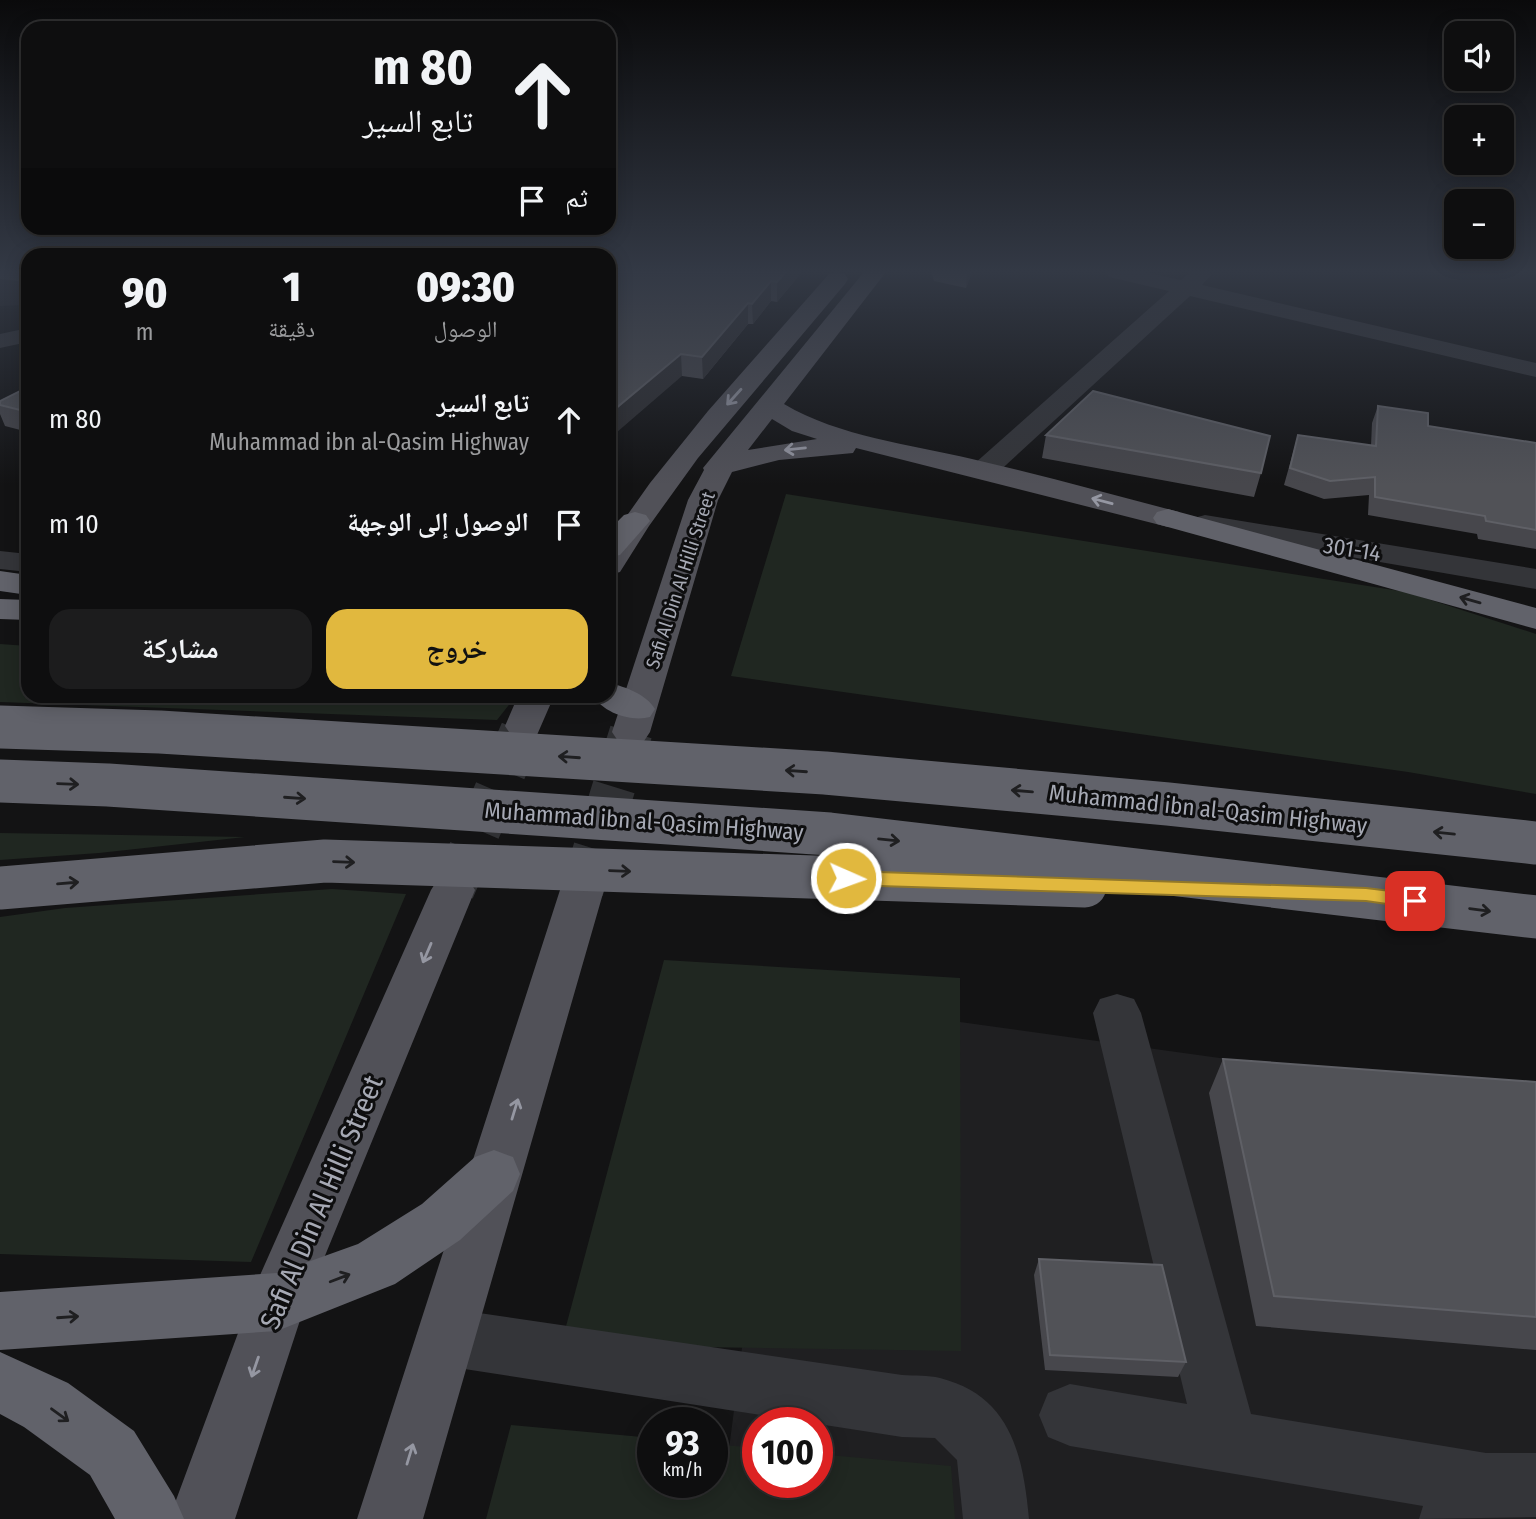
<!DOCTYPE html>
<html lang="ar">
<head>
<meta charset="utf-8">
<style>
	:root { --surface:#0e0e0f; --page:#1c1c1d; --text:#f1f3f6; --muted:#9b9c9e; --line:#2e2e2f; --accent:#e1b83e }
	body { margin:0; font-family:"Fira Sans Condensed","Noto Naskh Arabic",sans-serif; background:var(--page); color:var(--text); direction:rtl; height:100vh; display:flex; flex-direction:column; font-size:26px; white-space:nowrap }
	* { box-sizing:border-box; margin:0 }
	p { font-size:23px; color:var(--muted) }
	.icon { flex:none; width:38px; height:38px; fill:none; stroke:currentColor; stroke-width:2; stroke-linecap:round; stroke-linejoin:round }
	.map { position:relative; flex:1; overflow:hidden; direction:ltr }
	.side { position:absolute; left:21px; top:248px; width:595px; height:455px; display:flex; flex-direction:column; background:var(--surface); border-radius:21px; box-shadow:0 4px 18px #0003,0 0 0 2px var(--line); direction:rtl }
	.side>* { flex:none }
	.hud { position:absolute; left:21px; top:21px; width:595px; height:214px; border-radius:21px; box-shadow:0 4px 18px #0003,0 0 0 2px var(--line); direction:rtl; background:#0e0e0f; color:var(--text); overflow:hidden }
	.fabs { position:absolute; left:1444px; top:21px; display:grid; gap:14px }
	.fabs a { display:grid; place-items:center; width:70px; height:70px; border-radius:14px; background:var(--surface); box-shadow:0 4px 18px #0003,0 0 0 2px var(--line); font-size:35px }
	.speed { position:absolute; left:637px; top:1407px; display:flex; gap:14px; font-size:35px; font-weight:700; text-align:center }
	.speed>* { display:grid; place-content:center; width:91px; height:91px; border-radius:50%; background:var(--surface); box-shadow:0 4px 18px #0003,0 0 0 2px var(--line); line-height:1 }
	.speed small { font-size:18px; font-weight:400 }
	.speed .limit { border:10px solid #d22; background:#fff; color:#111 }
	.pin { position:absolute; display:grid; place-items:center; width:60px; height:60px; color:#fff; margin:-30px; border-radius:14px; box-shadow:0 4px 10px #0006 }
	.me { position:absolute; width:77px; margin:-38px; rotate:92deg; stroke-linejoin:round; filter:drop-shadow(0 0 5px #0008) }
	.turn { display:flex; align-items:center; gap:24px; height:147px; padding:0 28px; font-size:32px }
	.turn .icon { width:91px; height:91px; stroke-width:2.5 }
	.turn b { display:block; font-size:49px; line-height:60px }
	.then { display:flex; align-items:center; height:66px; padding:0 28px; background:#0003; gap:14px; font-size:26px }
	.eta { display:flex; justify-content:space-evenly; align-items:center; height:119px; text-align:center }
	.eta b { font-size:42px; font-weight:800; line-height:49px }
	.cta { display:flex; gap:14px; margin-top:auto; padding:14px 28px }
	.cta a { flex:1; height:80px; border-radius:21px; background:var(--accent); color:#111; font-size:28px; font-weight:800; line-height:80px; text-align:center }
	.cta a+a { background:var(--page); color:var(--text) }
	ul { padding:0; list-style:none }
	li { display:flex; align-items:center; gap:21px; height:105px; padding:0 28px }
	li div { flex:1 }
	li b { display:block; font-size:26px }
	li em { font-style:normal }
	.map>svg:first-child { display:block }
</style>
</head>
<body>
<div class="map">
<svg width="1536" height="1519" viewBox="0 0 1536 1519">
	<rect width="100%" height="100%" fill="#131314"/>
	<!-- built -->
	<path fill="#1f1f21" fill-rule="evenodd" d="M0,272H28V305L0,306Z
		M787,998L1536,1102V1519H720ZM758,1423H817V1482H758Z"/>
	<!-- green -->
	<path fill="#202721" d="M786,494L1406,592L1536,634V794L1408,772L731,676Z
		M0,644L28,646V696L515,697L497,720L0,702Z
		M0,833L245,837L99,853L0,860Z
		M332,889L406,894L251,1262L0,1254V917L65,908Z
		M664,960L960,978L961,1351L561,1345Z
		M511,1425L653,1438V1482H712V1444L758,1448V1482H817V1454L951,1466L955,1519H486Z"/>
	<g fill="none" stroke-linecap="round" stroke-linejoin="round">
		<!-- primary-tunnel -->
		<path stroke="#303134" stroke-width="43" stroke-dasharray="43 22" stroke-linecap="butt" d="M453,890L523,728
			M582,890L631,732"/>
		<!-- minor -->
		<path fill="#343539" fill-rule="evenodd" d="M1106,272H1144L1181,280L1191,272H1209L1211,275L1202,285L1536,363V377L1190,296L994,476L984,479L974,476L970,470L974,464L1169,291L1109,277Z
			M28,328V342L0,348V334Z
			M1205,515L1536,569V589L1194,530L1190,524L1194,518Z
			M0,551L28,554V572L0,569Z
			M1117,994L1134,999L1141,1013L1251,1414L1486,1453H1536V1517L1419,1519L1423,1506L1070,1446L1048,1437L1039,1415L1048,1393L1070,1384L1187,1404L1093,1013L1100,999Z
			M445,1308L902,1375C915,1376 928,1375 940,1378C1011,1396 1023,1455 1029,1519H963L957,1460L935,1438L902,1437L445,1366L424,1358L416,1337L424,1316Z"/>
		<!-- primary -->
		<path fill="#515158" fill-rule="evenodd" d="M837,272L845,274L848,279L845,284L698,458L649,526L620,572L609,575V541L650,483L708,411L829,274Z
			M864,272H886L784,404C840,437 909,444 972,459C1041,475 1110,494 1179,512L1183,518L1179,524L1168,527L856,448L853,453L779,460L732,472L718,500L650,732L644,741L631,744L618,741L612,732L688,500L704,470L703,468ZM772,419L792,431L817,439L748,450Z
			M518,696H554L537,735L524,738L511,735L505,726Z
			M453,874L468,879L475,890L306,1302L235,1519H169L257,1282L431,890L438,879Z
			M582,874L597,879L604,890L423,1519H357L560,890L567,879Z"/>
		<!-- motorway -->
		<path fill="#61626a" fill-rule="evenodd" d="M1168,509L1536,608V629L1157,524L1153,518L1157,512Z
			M635,512L646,515L650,521L620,555L609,557V530L624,515Z
			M0,571L28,575V595L0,591Z
			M0,599L28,600V620L0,619Z
			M609,683C626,687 646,694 655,709L650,717C631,722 604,713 593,696H609Z
			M494,1150L513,1157L520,1174L513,1191L460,1240L395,1284L277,1331L0,1350V1292L277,1273L358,1244L422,1204L475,1157Z
			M0,1352L68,1383L134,1431L174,1496L184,1519H115L90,1475L24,1427L0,1414Z"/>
		<!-- motorway-bridge-far1 -->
		<path stroke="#61626a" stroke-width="32" d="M0,727L23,728"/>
		<!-- motorway-bridge -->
		<path stroke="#61626a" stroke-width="43" d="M0,727L160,732L825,773L1168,804L1536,843
			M0,781L108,785L830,834L1536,917
			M0,888L325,861L1085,886"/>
	</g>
	<!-- wall -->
	<path fill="#47474c" d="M0,272H28V282L0,279Z
		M609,272H802L777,302L771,301L753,324H748L703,379L682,376Z
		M931,272H972L966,288L934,281Z
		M28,387V432L5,426L0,414V401Z
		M1378,406L1428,426L1536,443V549L1478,539L1477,534L1368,515L1369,495L1324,499L1284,485L1298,435L1371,446L1372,423Z
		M1046,435L1261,473L1254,497L1042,458Z
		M1223,1059L1536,1082V1350L1256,1326L1209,1093Z
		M1039,1259L1186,1362L1178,1377L1045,1370L1034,1275Z"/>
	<!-- shaded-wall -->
	<path fill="#2e2e31" d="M786,272H802L777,302V282Z
		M967,272H972L966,288Z
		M771,281V301L753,324L752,304Z
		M748,303V324L703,379L702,357Z
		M681,354L682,376L609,439V414Z"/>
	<!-- building -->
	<path fill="#515257" stroke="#5f6066" stroke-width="2" d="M609,272H786L777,282L771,281L752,304L748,303L702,357L681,354L609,414Z
		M28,387V412L0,405V401Z
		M1093,391L1270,436L1261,473L1046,435Z
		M1378,406L1428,413V426L1536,443V530L1486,521L1485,516L1375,497V477L1330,481L1290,468L1298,435L1376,446Z
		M1223,1059L1536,1082V1317L1274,1296Z
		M1039,1259L1162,1265L1186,1362L1050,1355Z"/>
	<!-- one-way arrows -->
	<defs><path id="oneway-shaft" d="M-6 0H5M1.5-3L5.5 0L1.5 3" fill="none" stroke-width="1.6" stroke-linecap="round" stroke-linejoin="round" transform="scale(1.75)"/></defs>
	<g stroke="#9597a2">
		<use href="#oneway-shaft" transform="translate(734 397) rotate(132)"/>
		<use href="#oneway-shaft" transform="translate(795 449) rotate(174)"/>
		<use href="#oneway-shaft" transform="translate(1102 501) rotate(-165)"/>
		<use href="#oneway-shaft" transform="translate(427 953) rotate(113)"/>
		<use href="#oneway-shaft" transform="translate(515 1109) rotate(-73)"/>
		<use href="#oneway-shaft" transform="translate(255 1367) rotate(109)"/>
		<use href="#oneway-shaft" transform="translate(410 1454) rotate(-73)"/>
	</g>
	<g stroke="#1f1f21">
		<use href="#oneway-shaft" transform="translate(1470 600) rotate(-164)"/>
		<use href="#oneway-shaft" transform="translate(569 757) rotate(-176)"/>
		<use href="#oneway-shaft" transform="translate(796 771) rotate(-176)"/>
		<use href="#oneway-shaft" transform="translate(68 784) rotate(2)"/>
		<use href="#oneway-shaft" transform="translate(1022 791) rotate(-175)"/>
		<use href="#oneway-shaft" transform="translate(295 798) rotate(4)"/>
		<use href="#oneway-shaft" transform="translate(1444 833) rotate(-174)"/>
		<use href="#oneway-shaft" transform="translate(889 840) rotate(6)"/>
		<use href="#oneway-shaft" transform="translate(344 862) rotate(2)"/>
		<use href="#oneway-shaft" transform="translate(620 871) rotate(2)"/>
		<use href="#oneway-shaft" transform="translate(68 883) rotate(-5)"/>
		<use href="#oneway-shaft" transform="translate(1480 910) rotate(8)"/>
		<use href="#oneway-shaft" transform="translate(340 1278) rotate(-21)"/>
		<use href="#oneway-shaft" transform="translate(68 1317) rotate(-4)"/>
		<use href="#oneway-shaft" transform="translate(60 1415) rotate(36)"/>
	</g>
	<!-- sky -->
	<linearGradient id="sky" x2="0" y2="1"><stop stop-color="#0a0a0b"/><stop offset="0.56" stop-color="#333945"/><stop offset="1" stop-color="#333945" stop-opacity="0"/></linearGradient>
	<rect width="1536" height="485" fill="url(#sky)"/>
	<!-- route -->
	<path fill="#e1b83e" stroke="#927828" stroke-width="2" d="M846,871L1366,888L1415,894L1421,896L1424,901L1421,906L1415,908L1366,901L846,885L839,883L837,878L839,873Z"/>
	<g text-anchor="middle" stroke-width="6" stroke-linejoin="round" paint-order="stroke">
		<!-- far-street labels -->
		<g font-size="19" fill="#a6a9b4" stroke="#0e0e0f">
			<text transform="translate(680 580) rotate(-72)" y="7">Safi Al Din Al Hilli Street</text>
		</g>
		<!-- street labels -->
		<g font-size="23" fill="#a6a9b4" stroke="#0e0e0f">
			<text transform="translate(1352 549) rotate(9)" y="8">301-14</text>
			<text transform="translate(1208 809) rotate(6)" y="8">Muhammad ibn al-Qasim Highway</text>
			<text transform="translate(644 821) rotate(4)" y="8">Muhammad ibn al-Qasim Highway</text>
		</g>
		<!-- near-street labels -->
		<g font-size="28" fill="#a6a9b4" stroke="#0e0e0f">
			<text transform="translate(321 1202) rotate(-67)" y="10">Safi Al Din Al Hilli Street</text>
		</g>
	</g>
</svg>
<div class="fabs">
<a><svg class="icon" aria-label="sound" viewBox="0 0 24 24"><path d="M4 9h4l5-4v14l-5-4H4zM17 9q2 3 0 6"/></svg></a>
<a>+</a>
<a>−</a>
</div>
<div class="speed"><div>93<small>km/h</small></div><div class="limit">100</div></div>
<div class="pin" style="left:1415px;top:901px;background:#d93025"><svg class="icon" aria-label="arrive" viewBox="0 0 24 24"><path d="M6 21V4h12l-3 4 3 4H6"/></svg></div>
<svg class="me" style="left:846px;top:878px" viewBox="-20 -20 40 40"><circle r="17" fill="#e1b83e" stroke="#fff" stroke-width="3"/><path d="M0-11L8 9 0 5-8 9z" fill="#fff"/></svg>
<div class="hud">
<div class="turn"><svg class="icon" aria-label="ahead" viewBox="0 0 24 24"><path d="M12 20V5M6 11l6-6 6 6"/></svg><div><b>80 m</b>تابع السير</div></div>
<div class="then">ثم<svg class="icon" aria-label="arrive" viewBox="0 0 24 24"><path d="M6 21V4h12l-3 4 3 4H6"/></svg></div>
</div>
<section class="side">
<div class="eta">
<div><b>09:30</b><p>الوصول</p></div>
<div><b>1</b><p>دقيقة</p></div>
<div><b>90</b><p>m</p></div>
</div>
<ul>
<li><svg class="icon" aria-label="ahead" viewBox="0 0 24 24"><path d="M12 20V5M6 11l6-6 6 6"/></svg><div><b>تابع السير</b><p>Muhammad ibn al-Qasim Highway</p></div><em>80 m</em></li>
<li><svg class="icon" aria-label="arrive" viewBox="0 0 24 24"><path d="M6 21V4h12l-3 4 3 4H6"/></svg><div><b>الوصول إلى الوجهة</b></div><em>10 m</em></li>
</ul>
<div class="cta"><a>خروج</a><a>مشاركة</a></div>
</section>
</div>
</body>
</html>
